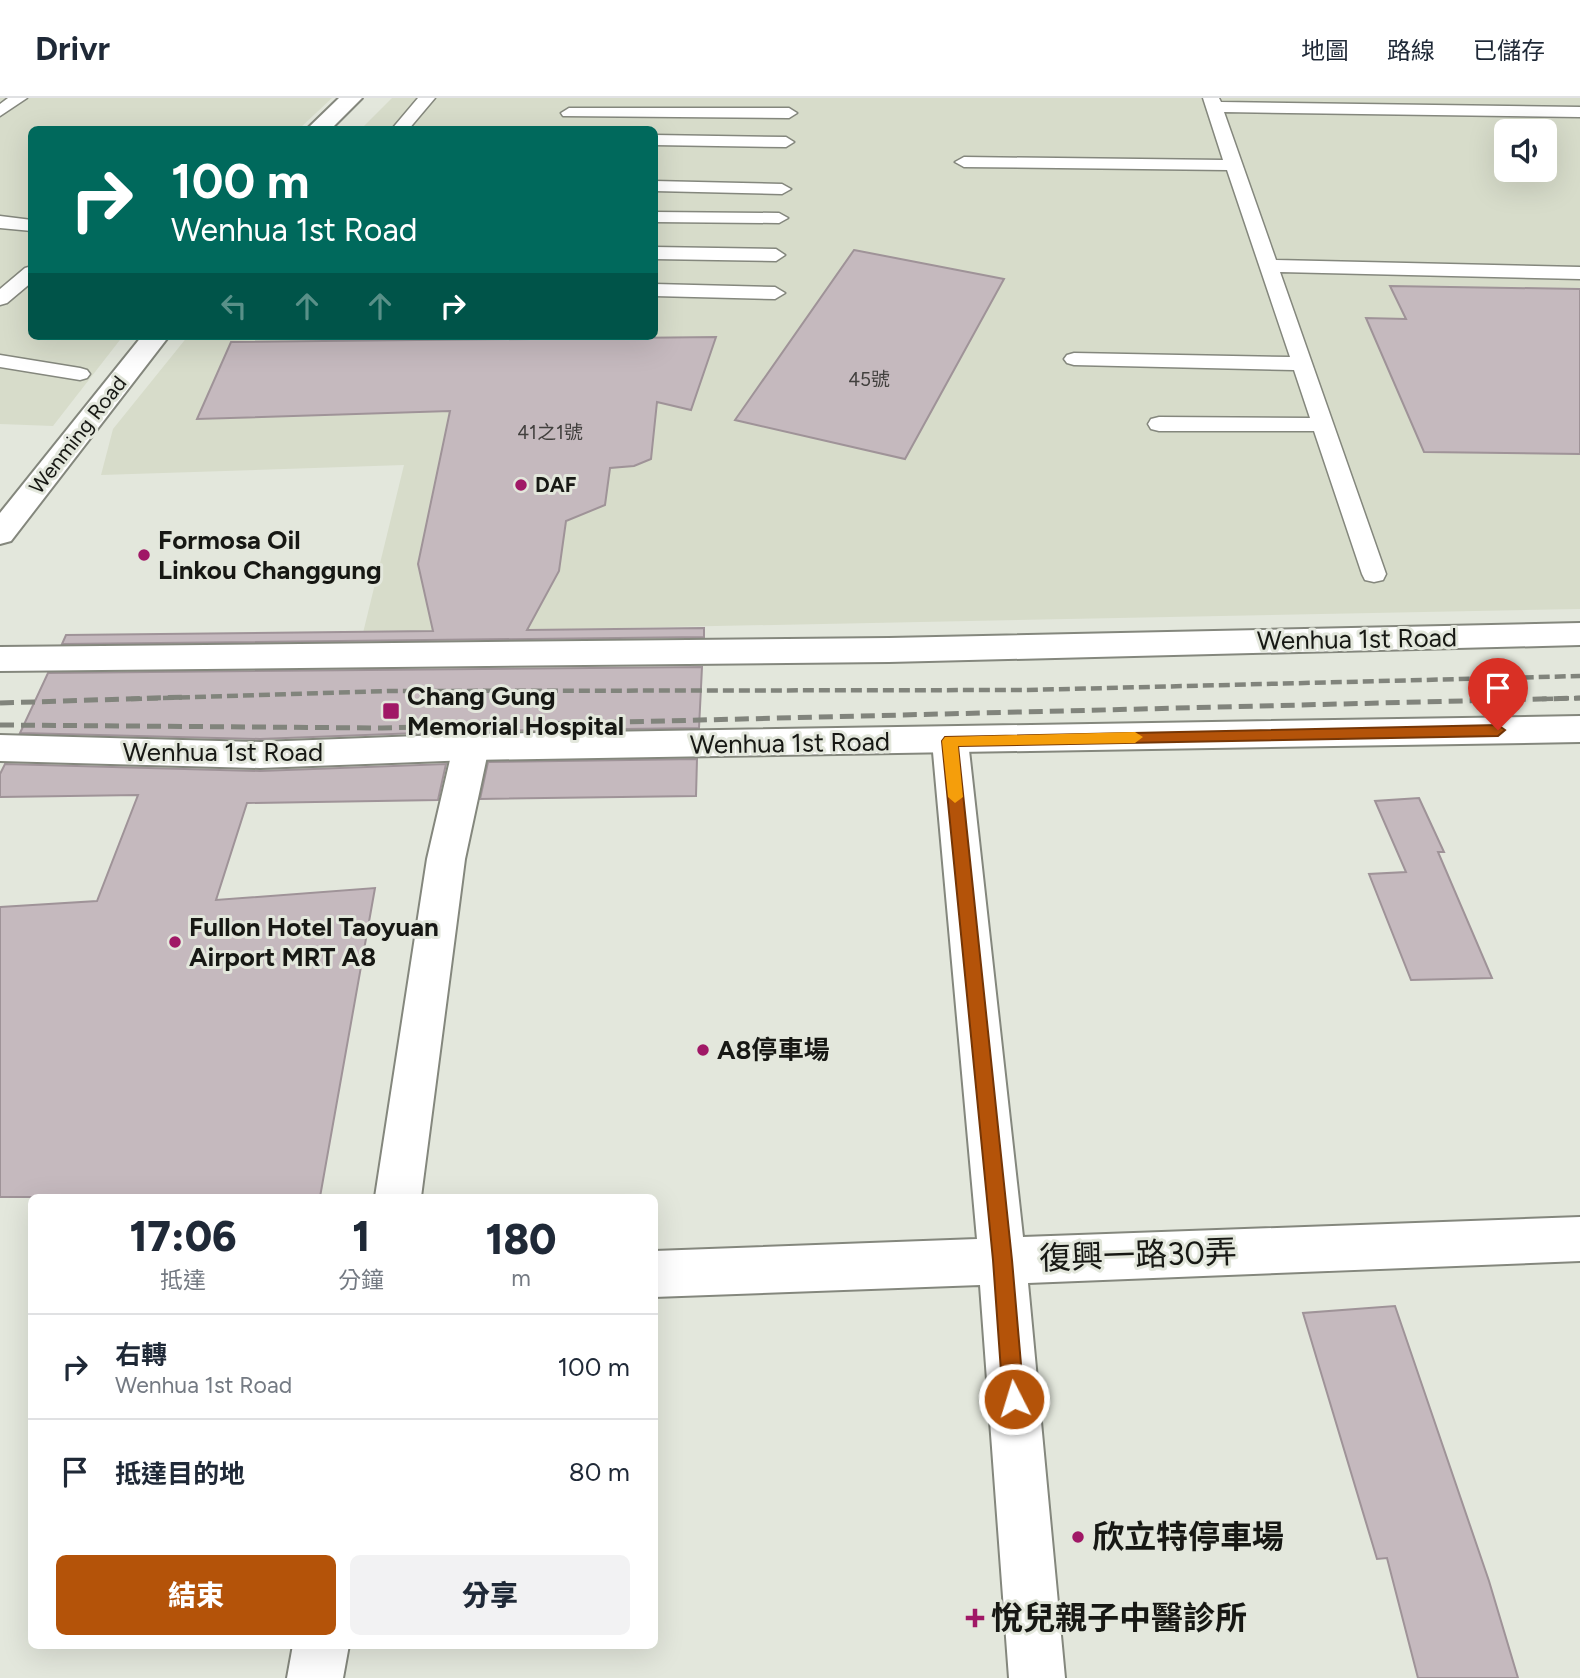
<!DOCTYPE html>
<html lang="zh-TW">
<head>
<meta charset="utf-8">
<style>
	:root { --surface:#fff; --page:#f2f2f3; --text:#1f2937; --muted:#747a83; --line:#e0e1e3; --accent:#b45309 }
	body { margin:0; font-family:Figtree,"Noto Sans TC",sans-serif; background:var(--page); color:var(--text); height:100vh; display:flex; flex-direction:column; font-size:26px; white-space:nowrap }
	* { box-sizing:border-box; margin:0 }
	p { font-size:23px; color:var(--muted) }
	.icon { flex:none; width:38px; height:38px; fill:none; stroke:currentColor; stroke-width:2; stroke-linecap:round; stroke-linejoin:round }
	.map { position:relative; flex:1; overflow:hidden }
	.drawer { position:absolute; left:28px; top:1096px; width:630px; height:455px; display:flex; flex-direction:column; background:var(--surface); border-radius:10px; box-shadow:0 7px 28px #0002 }
	.drawer>* { flex:none }
	.hud { position:absolute; left:28px; top:28px; width:630px; height:214px; border-radius:10px; box-shadow:0 7px 28px #0002; background:#00695c; color:#fff; overflow:hidden }
	.tools { position:absolute; left:1494px; top:21px; display:grid; gap:14px }
	.tools a { display:grid; place-items:center; width:63px; height:63px; border-radius:10px; background:var(--surface); box-shadow:0 7px 28px #0002; font-size:35px }
	.pin { position:absolute; display:grid; place-items:center; width:60px; height:60px; color:#fff; margin:-72px -30px; border-radius:50% 50% 50% 0; rotate:-45deg; box-shadow:0 0 7px #0007 }
	.pin .icon { rotate:45deg }
	.me { position:absolute; width:77px; margin:-38px; rotate:355deg; stroke-linejoin:round; filter:drop-shadow(0 0 5px #0008) }
	.turn { display:flex; align-items:center; gap:24px; height:147px; padding:0 28px; font-size:32px }
	.turn .icon { width:91px; height:91px; stroke-width:2.5 }
	.turn b { display:block; font-size:49px; line-height:60px }
	.lanes { display:flex; align-items:center; height:66px; padding:0 28px; background:#0003; justify-content:center; gap:35px; direction:ltr }
	.lanes .off { opacity:.35 }
	.eta { display:flex; justify-content:space-evenly; align-items:center; height:119px; text-align:center }
	.eta b { font-size:42px; font-weight:800; line-height:49px }
	.action { display:flex; gap:14px; margin-top:auto; padding:14px 28px }
	.action a { flex:1; height:80px; border-radius:10px; background:var(--accent); color:#fff; font-size:28px; font-weight:800; line-height:80px; text-align:center }
	.action a+a { background:var(--page); color:var(--text) }
	ul { padding:0; list-style:none }
	li { display:flex; align-items:center; gap:21px; height:105px; padding:0 28px; border-top:2px solid var(--line) }
	li div { flex:1 }
	li b { display:block; font-size:26px }
	li em { font-style:normal }
	header { display:flex; align-items:center; gap:42px; box-sizing:border-box; height:98px; padding:0 35px; background:var(--surface); border-bottom:2px solid var(--line) }
	header strong { font-size:33px }
	nav { display:flex; gap:38px; margin-inline-start:auto; font-size:24px }
	.map>svg:first-child { display:block }
</style>
</head>
<body>
<header>
<strong>Drivr</strong>
<nav><a>地圖</a><a>路線</a><a>已儲存</a></nav>
</header>
<div class="map">
<svg width="1580" height="1580" viewBox="0 0 1580 1580">
	<rect width="100%" height="100%" fill="#e3e7dc"/>
	<!-- built -->
	<path fill="#d7dcca" fill-rule="evenodd" d="M0,0H332L299,31L32,32V238H123L53,328L0,326Z
		M392,0H1580V511L363,535L404,367L101,377L113,331L188,238H654V32L361,31ZM1507,33H1545V72H1507Z"/>
	<!-- building -->
	<path fill="#c5b9be" stroke="#9f9398" stroke-width="2" d="M854,152L1004,181L905,361L735,322Z
		M1390,188L1580,191V356L1424,354L1366,220L1406,221Z
		M716,239L691,312L657,304L651,361L634,368L610,370L605,407L566,423L559,473L527,532L704,530V539L62,546L66,537L433,533L418,466L450,313L197,321L231,244Z
		M702,569L699,630L471,633L260,641L20,635L48,575Z
		M697,661L696,698L480,701L488,664Z
		M5,666L260,673L446,666L438,702L247,705L216,802L375,790L320,1099H0V809L97,803L138,697L0,699V676Z
		M1419,700L1444,754H1438L1492,880L1411,882L1369,776L1406,774L1375,703Z
		M1395,1208L1489,1483L1518,1580H1418L1387,1460L1377,1461L1303,1215Z"/>
	<g fill="none" stroke-linecap="round" stroke-linejoin="round">
		<defs>
			<path id="service" d="M8,0H27L0,18V6Z
				M418,0H435L408,32H391Z
				M1203,0H1219L1221,4L1580,9V19L1224,14L1276,162L1580,169V181L1280,174L1386,476L1383,482L1374,484L1365,482L1362,476L1314,333H1159L1151,331L1148,326L1151,321L1159,319L1310,320L1294,272L1074,267L1067,265L1064,261L1067,257L1074,255L1290,259L1227,72L964,69L955,64L964,59L1223,62Z
				M569,10H789L797,15L789,20L563,18L561,15Z
				M654,37L786,39L794,44L786,49L654,47Z
				M654,83L782,86L791,91L782,96L654,93Z
				M654,114L779,115L788,120L779,125L654,124Z
				M0,118L32,122V133L0,130Z
				M654,149L776,151L785,157L776,163L654,161Z
				M32,168V184L7,205L0,207V191L25,170Z
				M654,186L775,189L785,195L775,201L654,198Z
				M0,257L80,270L87,272L90,276L87,280L80,282L0,269Z"/>
			<path id="minor" d="M950,630L962,634L968,643L1023,1139L1580,1119V1163L1028,1185L1065,1580H1009L980,1187L654,1199V1153L977,1141L932,643L938,634Z
				M471,636L484,640L489,649L465,761L421,1099H375L427,761L453,649L458,640Z
				M293,1547H349L343,1580H287Z"/>
			<path id="tertiary" d="M339,0H362L330,32H306Z
				M142,238H169L11,443L0,446V415Z
				M1580,525V547L889,564L0,573V549L889,540Z
				M1580,618V644L471,662L260,670L0,663V637L260,644L471,636Z"/>
		</defs>
		<!-- service casing -->
		<use href="#service" stroke="#84877d" stroke-width="3"/>
		<!-- minor casing -->
		<use href="#minor" stroke="#84877d" stroke-width="4"/>
		<!-- tertiary casing -->
		<use href="#tertiary" stroke="#84877d" stroke-width="4"/>
		<!-- service -->
		<use href="#service" fill="#fff" fill-rule="evenodd"/>
		<!-- minor -->
		<use href="#minor" fill="#fff" fill-rule="evenodd"/>
		<!-- tertiary -->
		<use href="#tertiary" fill="#fff" fill-rule="evenodd"/>
		<!-- rail-far1 -->
		<path stroke="#81847c" stroke-width="4.5" stroke-dasharray="11 5" stroke-linecap="butt" d="M131,601L388,593L1028,592L1580,578
			M1542,601L1580,600"/>
		<!-- rail -->
		<path stroke="#81847c" stroke-width="5" stroke-dasharray="14 7" stroke-linecap="butt" d="M0,605L187,599
			M0,627L382,630L1580,600"/>
	</g>
	<!-- route -->
	<path fill="#b45309" stroke="#753606" stroke-width="2" d="M1498,627L1505,632L1498,638L958,648L1012,1162L1024,1301L1021,1308L1014,1311L1006,1308L1003,1301L993,1162L942,643L945,639Z"/>
	<!-- slow -->
	<path fill="#f59e0b" d="M1135,634L1143,639L1135,645L958,648L963,699L955,705L948,699L942,643L945,639Z"/>
	<!-- markers -->
	<g fill="#a01866" stroke="#e3e7dc" stroke-width="2.5">
		<circle cx="521" cy="387" r="7"/>
		<circle cx="144" cy="457" r="7"/>
		<rect x="382" y="604" width="18" height="18" rx="3.5"/>
		<circle cx="175" cy="844" r="7"/>
		<circle cx="703" cy="952" r="7"/>
		<circle cx="1078" cy="1439" r="7"/>
		<path d="M971.5 1509.5h7v7h7v7h-7v7h-7v-7h-7v-7h7z"/>
	</g>
	<g text-anchor="middle" stroke-width="6" stroke-linejoin="round" paint-order="stroke">
		<!-- far-number labels -->
		<g font-size="19" fill="#42403e">
			<text x="869" y="288">45號</text>
			<text x="550" y="341">41之1號</text>
		</g>
		<!-- far-street labels -->
		<g font-size="21" fill="#171814" stroke="#e3e7dc">
			<text transform="translate(78 337) rotate(-52)" y="7">Wenming Road</text>
		</g>
		<!-- far-poi labels -->
		<g font-size="21" font-weight="bold" fill="#171814" stroke="#e3e7dc" text-anchor="start">
			<text x="535" y="394">DAF</text>
		</g>
		<!-- poi labels -->
		<g font-size="26" font-weight="bold" fill="#171814" stroke="#e3e7dc" text-anchor="start">
			<text x="158" y="451">Formosa Oil<tspan x="158" dy="30">Linkou Changgung</tspan></text>
			<text x="407" y="607">Chang Gung<tspan x="407" dy="30">Memorial Hospital</tspan></text>
			<text x="189" y="838">Fullon Hotel Taoyuan<tspan x="189" dy="30">Airport MRT A8</tspan></text>
			<text x="717" y="961">A8停車場</text>
		</g>
		<!-- street labels -->
		<g font-size="26" fill="#171814" stroke="#e3e7dc">
			<text transform="translate(1357 541) rotate(-1)" y="9">Wenhua 1st Road</text>
			<text transform="translate(790 645) rotate(-1)" y="9">Wenhua 1st Road</text>
			<text x="223" y="663">Wenhua 1st Road</text>
		</g>
		<!-- near-street labels -->
		<g font-size="32" fill="#171814" stroke="#e3e7dc">
			<text transform="translate(1138 1157) rotate(-2)" y="11">復興一路30弄</text>
		</g>
		<!-- near-poi labels -->
		<g font-size="32" font-weight="bold" fill="#171814" stroke="#e3e7dc" text-anchor="start">
			<text x="1092" y="1450">欣立特停車場</text>
			<text x="991" y="1531">悅兒親子中醫診所</text>
		</g>
	</g>
</svg>
<div class="tools">
<a><svg class="icon" aria-label="sound" viewBox="0 0 24 24"><path d="M4 9h4l5-4v14l-5-4H4zM17 9q2 3 0 6"/></svg></a>
</div>
<div class="pin" style="left:1498px;top:632px;background:#d93025"><svg class="icon" aria-label="arrive" viewBox="0 0 24 24"><path d="M6 21V4h12l-3 4 3 4H6"/></svg></div>
<svg class="me" style="left:1014px;top:1301px" viewBox="-20 -20 40 40"><circle r="17" fill="#b45309" stroke="#fff" stroke-width="3"/><path d="M0-11L8 9 0 5-8 9z" fill="#fff"/></svg>
<div class="hud">
<div class="turn"><svg class="icon" aria-label="right" viewBox="0 0 24 24"><path d="M7 20v-9h11M14 6l5 5-5 5"/></svg><div><b>100 m</b>Wenhua 1st Road</div></div>
<div class="lanes"><svg class="icon off" aria-label="left" viewBox="0 0 24 24"><path d="M17 20v-9H6M10 6l-5 5 5 5"/></svg><svg class="icon off" aria-label="ahead" viewBox="0 0 24 24"><path d="M12 20V5M6 11l6-6 6 6"/></svg><svg class="icon off" aria-label="ahead" viewBox="0 0 24 24"><path d="M12 20V5M6 11l6-6 6 6"/></svg><svg class="icon" aria-label="right" viewBox="0 0 24 24"><path d="M7 20v-9h11M14 6l5 5-5 5"/></svg></div>
</div>
<section class="drawer">
<div class="eta">
<div><b>17:06</b><p>抵達</p></div>
<div><b>1</b><p>分鐘</p></div>
<div><b>180</b><p>m</p></div>
</div>
<ul>
<li><svg class="icon" aria-label="right" viewBox="0 0 24 24"><path d="M7 20v-9h11M14 6l5 5-5 5"/></svg><div><b>右轉</b><p>Wenhua 1st Road</p></div><em>100 m</em></li>
<li><svg class="icon" aria-label="arrive" viewBox="0 0 24 24"><path d="M6 21V4h12l-3 4 3 4H6"/></svg><div><b>抵達目的地</b></div><em>80 m</em></li>
</ul>
<div class="action"><a>結束</a><a>分享</a></div>
</section>
</div>
</body>
</html>
